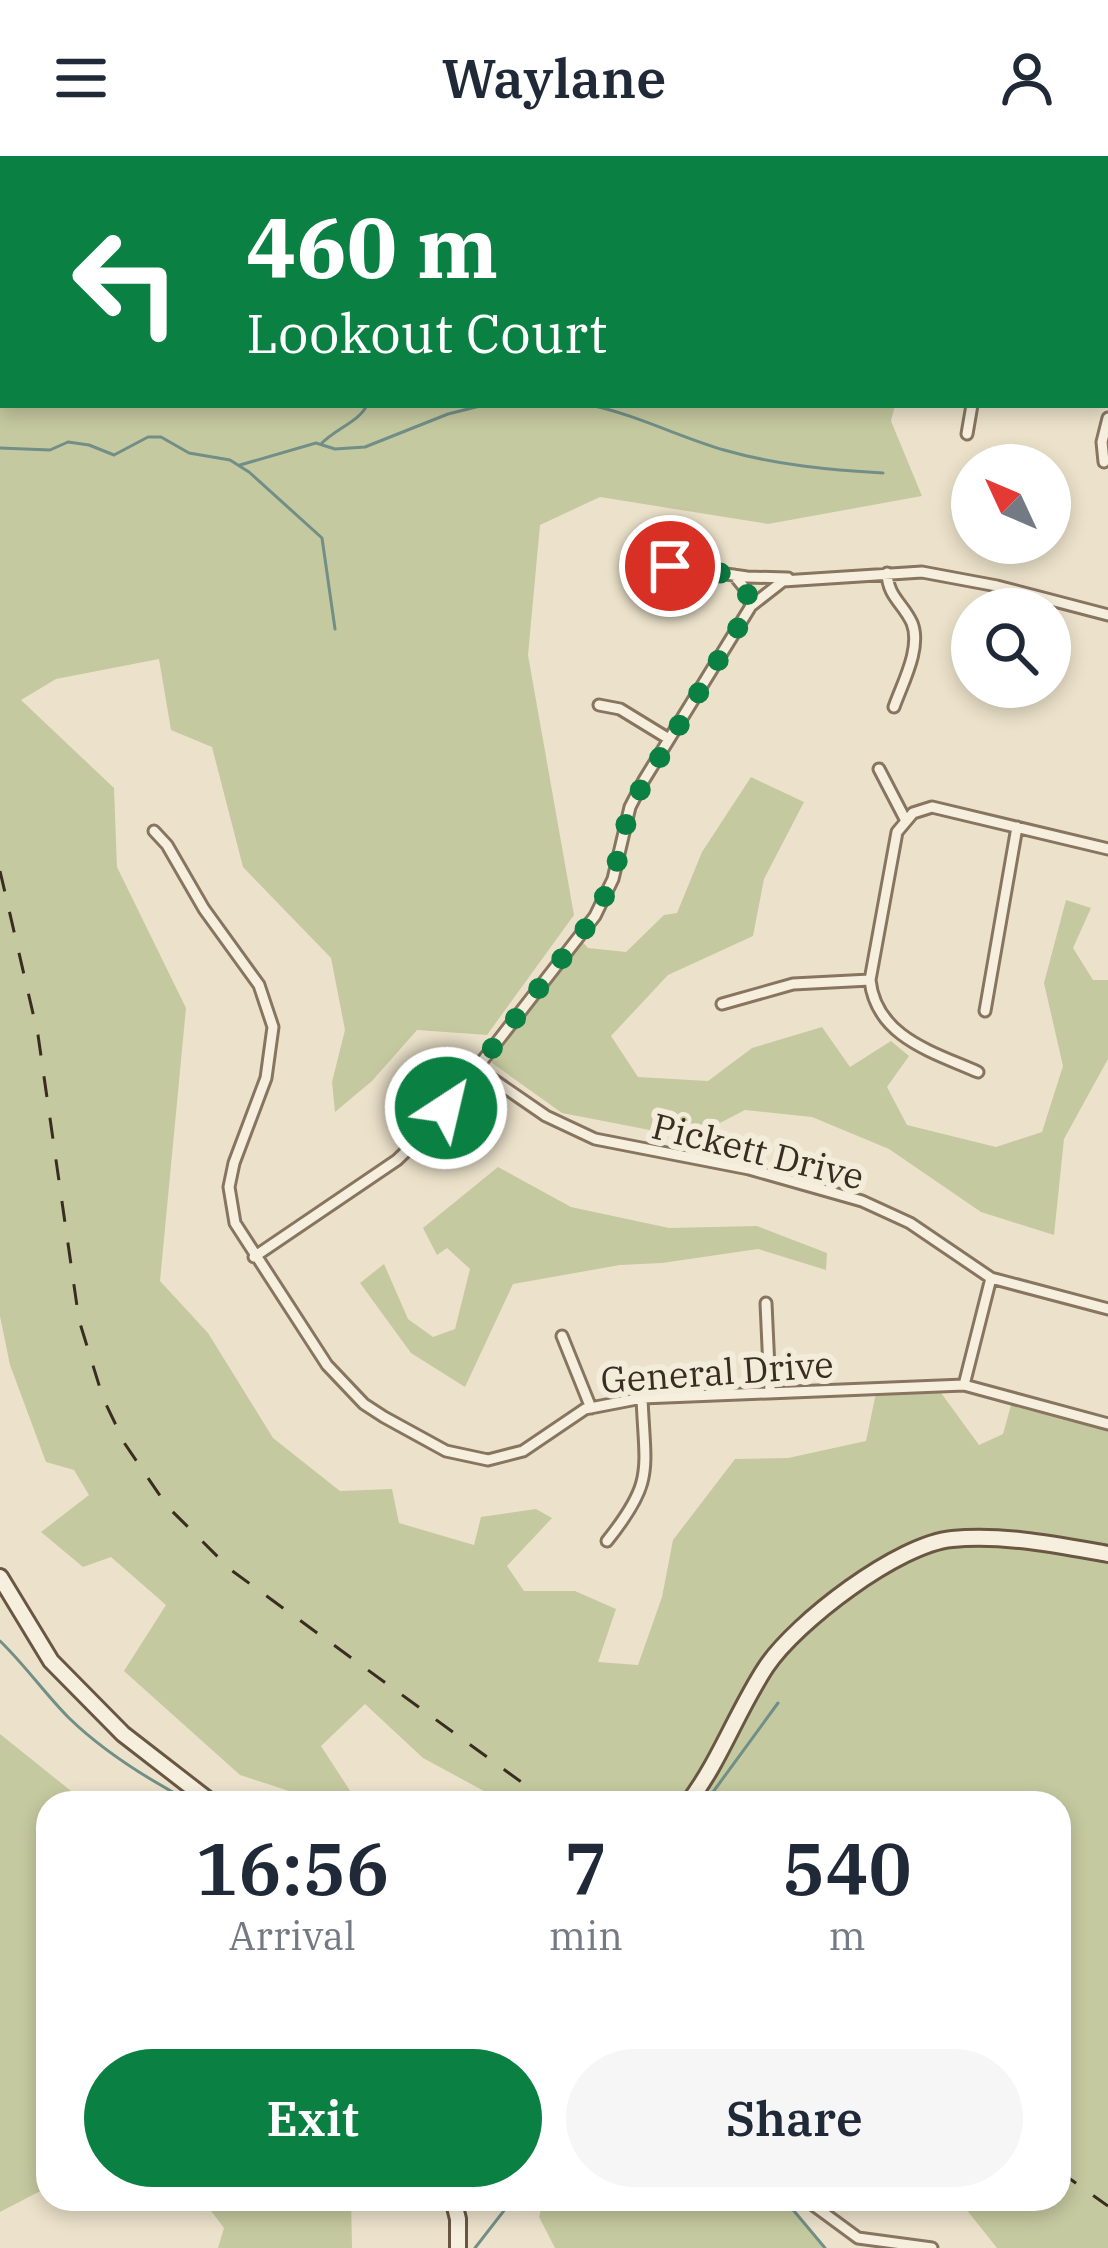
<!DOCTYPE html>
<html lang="en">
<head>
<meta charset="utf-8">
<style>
	:root { --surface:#fff; --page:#f6f6f7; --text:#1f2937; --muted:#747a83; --accent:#0b8043 }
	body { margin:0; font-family:"IBM Plex Serif",serif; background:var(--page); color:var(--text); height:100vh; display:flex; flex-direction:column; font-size:45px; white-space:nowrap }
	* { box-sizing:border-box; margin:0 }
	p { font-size:39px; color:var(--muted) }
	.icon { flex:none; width:66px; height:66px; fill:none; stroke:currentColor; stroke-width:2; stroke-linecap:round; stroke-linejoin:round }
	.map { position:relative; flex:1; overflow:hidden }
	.sheet { position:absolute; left:36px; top:1635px; width:1035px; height:420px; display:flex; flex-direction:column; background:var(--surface); border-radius:36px; box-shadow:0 6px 18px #0003 }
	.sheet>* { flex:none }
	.top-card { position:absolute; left:0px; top:0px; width:1110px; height:252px; box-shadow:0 6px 18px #0003; background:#0b8043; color:#fff; overflow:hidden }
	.needle { width:78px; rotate:314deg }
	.tools { position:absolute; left:951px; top:288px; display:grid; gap:24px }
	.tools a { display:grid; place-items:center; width:120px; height:120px; border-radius:50%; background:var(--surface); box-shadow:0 6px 18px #0003; font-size:60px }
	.pin { position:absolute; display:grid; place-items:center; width:102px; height:102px; color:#fff; margin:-51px; border:6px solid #fff; border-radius:50%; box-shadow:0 3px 12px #0007 }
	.me { position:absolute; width:132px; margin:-66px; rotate:35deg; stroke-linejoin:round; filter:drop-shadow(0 0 9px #0008) }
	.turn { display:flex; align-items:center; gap:42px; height:252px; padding:0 48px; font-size:54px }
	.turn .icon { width:156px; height:156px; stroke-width:2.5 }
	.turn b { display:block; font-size:84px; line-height:102px }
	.eta { display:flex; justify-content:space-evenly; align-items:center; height:204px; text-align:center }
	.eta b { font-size:72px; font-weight:600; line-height:84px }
	.primary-button { display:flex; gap:24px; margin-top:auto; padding:24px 48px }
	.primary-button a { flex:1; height:138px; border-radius:72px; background:var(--accent); color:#fff; font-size:48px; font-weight:600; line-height:138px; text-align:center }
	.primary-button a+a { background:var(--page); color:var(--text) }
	header { display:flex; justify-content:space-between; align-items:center; height:156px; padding:0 48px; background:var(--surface); font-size:54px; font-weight:600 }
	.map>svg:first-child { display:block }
</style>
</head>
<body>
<header><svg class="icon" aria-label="menu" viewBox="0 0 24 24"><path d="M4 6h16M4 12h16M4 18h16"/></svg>Waylane<svg class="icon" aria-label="person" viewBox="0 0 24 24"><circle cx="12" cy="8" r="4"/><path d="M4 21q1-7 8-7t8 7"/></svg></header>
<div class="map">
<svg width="1108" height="2092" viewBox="0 0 1108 2092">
	<rect width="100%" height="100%" fill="#ece2cb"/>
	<!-- green -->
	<path fill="#c5c99f" d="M0,0H917L3,3V249H895L891,265L922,340L768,368L600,341L540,369L528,499L574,759L487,879L417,874L372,925L335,956L332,926L345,874L331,802L243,711L212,591L171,574L159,503L56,523L21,544L114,632L117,711L186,852L160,1125L208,1177L273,1282L340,1335L392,1333L399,1367L474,1389L481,1361L536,1353L552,1362L507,1410L524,1435H575L616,1453L598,1506L638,1509L662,1441L673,1384L735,1303L788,1302L866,1285L877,1232L936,1230L979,1289L1003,1278L1013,1242L1108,1268V2092H997L958,2043H1059V1647H506L423,1602L365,1548L321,1590L358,1647H301L292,1636L240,1619L124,1515L166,1449L111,1401L83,1411L41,1376L89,1339L74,1314L46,1306L10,1209L0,1160Z
		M751,621L804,646L764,723L753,780L668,819L611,880L638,921L708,925L752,892L822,871L850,911L891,885L909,900L887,931L907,969L996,991L1042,976L1063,910L1044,827L1066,744L1091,752L1073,792L1093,824H1108V903L1064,983L1054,1079L981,1056L889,993L812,961L745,954L691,982L562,957L492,907L488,894L579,782L588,792L626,796L664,759L677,757L702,696Z
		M498,1011L571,1051L669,1072L757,1070L827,1097L826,1114L758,1093L662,1107L620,1109L513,1128L465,1231L411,1197L360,1127L384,1108L408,1163L433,1181L455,1173L470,1113L447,1092L437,1099L423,1072Z
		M0,1578L86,1647H48V2031L0,2056Z
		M202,2043H351L352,2092H218L224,2072Z
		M544,2043H784L825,2092H555L539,2061Z"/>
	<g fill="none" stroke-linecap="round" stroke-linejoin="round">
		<!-- stream -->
		<path stroke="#718f87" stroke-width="3" d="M506,3L507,0
			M620,3L624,0
			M590,249C637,259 679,281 724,294C776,309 830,314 883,317
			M321,288C335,273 360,265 367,249
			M0,292L50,294L68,286L89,289L114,299L148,281H161L189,297L230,304L249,316L322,382L335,473
			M240,309L316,287L335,293L365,291L448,258L484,249
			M0,1485C25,1509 45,1538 69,1562C105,1597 149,1624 193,1647
			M705,1647L778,1547
			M784,2043L825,2092
			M475,2092L513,2043"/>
		<defs>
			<path id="street" d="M982,3V0
				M1052,3V0
				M1107,201L1108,202
				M967,278L972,249
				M1104,306L1102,286L1108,262
				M627,404L747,421L788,422
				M887,417C888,441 903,447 912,467C922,492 902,528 894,551
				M734,419L746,434L751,450
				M599,549L620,553L669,583
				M879,613L905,663
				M154,675L167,689L204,753L259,829L273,871L266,922L234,1007L229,1031L235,1067L327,1209L364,1248L384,1261L446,1295L488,1304L523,1295L585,1253L642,1242L964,1229L1108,1268
				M722,848L793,828L870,824
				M985,855L1017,671
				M475,911L546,960L595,983L749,1013L862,1045L910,1067L991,1122L1108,1153
				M978,916C933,896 876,881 870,824L897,676L913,657L932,651L1108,693
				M254,1101L397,1004L431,971L595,760L613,723L630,651L644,624L751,450L783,425L922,416L997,430L1108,459
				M766,1147L770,1235
				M562,1180L591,1252
				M964,1229L991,1122
				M607,1385C655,1325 645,1315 642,1242
				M805,2043L858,2082L932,2092"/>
			<path id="secondary" d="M0,1421L51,1505L123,1578L212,1647
				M688,1647C720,1605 737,1555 766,1511C796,1466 898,1388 952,1383C1004,1378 1057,1389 1108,1398
				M453,2043L458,2063V2092"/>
		</defs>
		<!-- street casing -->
		<use href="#street" stroke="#877560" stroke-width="15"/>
		<!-- secondary casing -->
		<use href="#secondary" stroke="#695643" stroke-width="20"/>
		<!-- street -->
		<use href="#street" stroke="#f7efdd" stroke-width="9"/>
		<!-- secondary -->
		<use href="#secondary" stroke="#f7efdd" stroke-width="14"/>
		<!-- rail -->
		<path stroke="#392d22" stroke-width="3" stroke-dasharray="21 21" stroke-linecap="butt" d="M0,715L38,879L79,1164L103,1242L125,1288L167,1350L231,1414L550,1647
			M1059,2015L1108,2050"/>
	</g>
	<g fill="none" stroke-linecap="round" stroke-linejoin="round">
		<!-- route -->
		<path stroke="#0b8043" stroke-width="21" stroke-dasharray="0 37.8" d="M446,952L595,760L613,723L630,651L751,450L746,434L734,419L670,410"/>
	</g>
	<g text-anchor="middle" stroke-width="12" stroke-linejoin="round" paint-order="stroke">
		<!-- street labels -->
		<g font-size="36" fill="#392d22" stroke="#f4ecda">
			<text transform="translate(758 995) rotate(14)" y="13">Pickett Drive</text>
			<text transform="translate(717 1216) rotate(-4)" y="13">General Drive</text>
		</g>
	</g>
</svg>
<div class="tools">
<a><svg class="needle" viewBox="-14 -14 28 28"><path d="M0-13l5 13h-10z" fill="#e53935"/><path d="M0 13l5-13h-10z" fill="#747a83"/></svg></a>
<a><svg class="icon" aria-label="search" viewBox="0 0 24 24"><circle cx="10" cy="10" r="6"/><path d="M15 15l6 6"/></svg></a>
</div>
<div class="pin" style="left:670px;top:410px;background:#d93025"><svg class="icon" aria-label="arrive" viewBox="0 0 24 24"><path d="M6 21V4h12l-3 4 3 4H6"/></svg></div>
<svg class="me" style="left:446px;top:952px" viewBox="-20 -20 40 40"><circle r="17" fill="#0b8043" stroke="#fff" stroke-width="3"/><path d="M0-11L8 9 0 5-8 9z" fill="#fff"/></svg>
<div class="top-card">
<div class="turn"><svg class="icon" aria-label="left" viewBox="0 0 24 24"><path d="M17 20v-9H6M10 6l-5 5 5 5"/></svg><div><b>460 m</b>Lookout Court</div></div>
</div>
<section class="sheet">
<div class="eta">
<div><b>16:56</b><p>Arrival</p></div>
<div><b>7</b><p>min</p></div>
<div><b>540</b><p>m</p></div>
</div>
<div class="primary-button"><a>Exit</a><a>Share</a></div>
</section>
</div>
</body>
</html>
